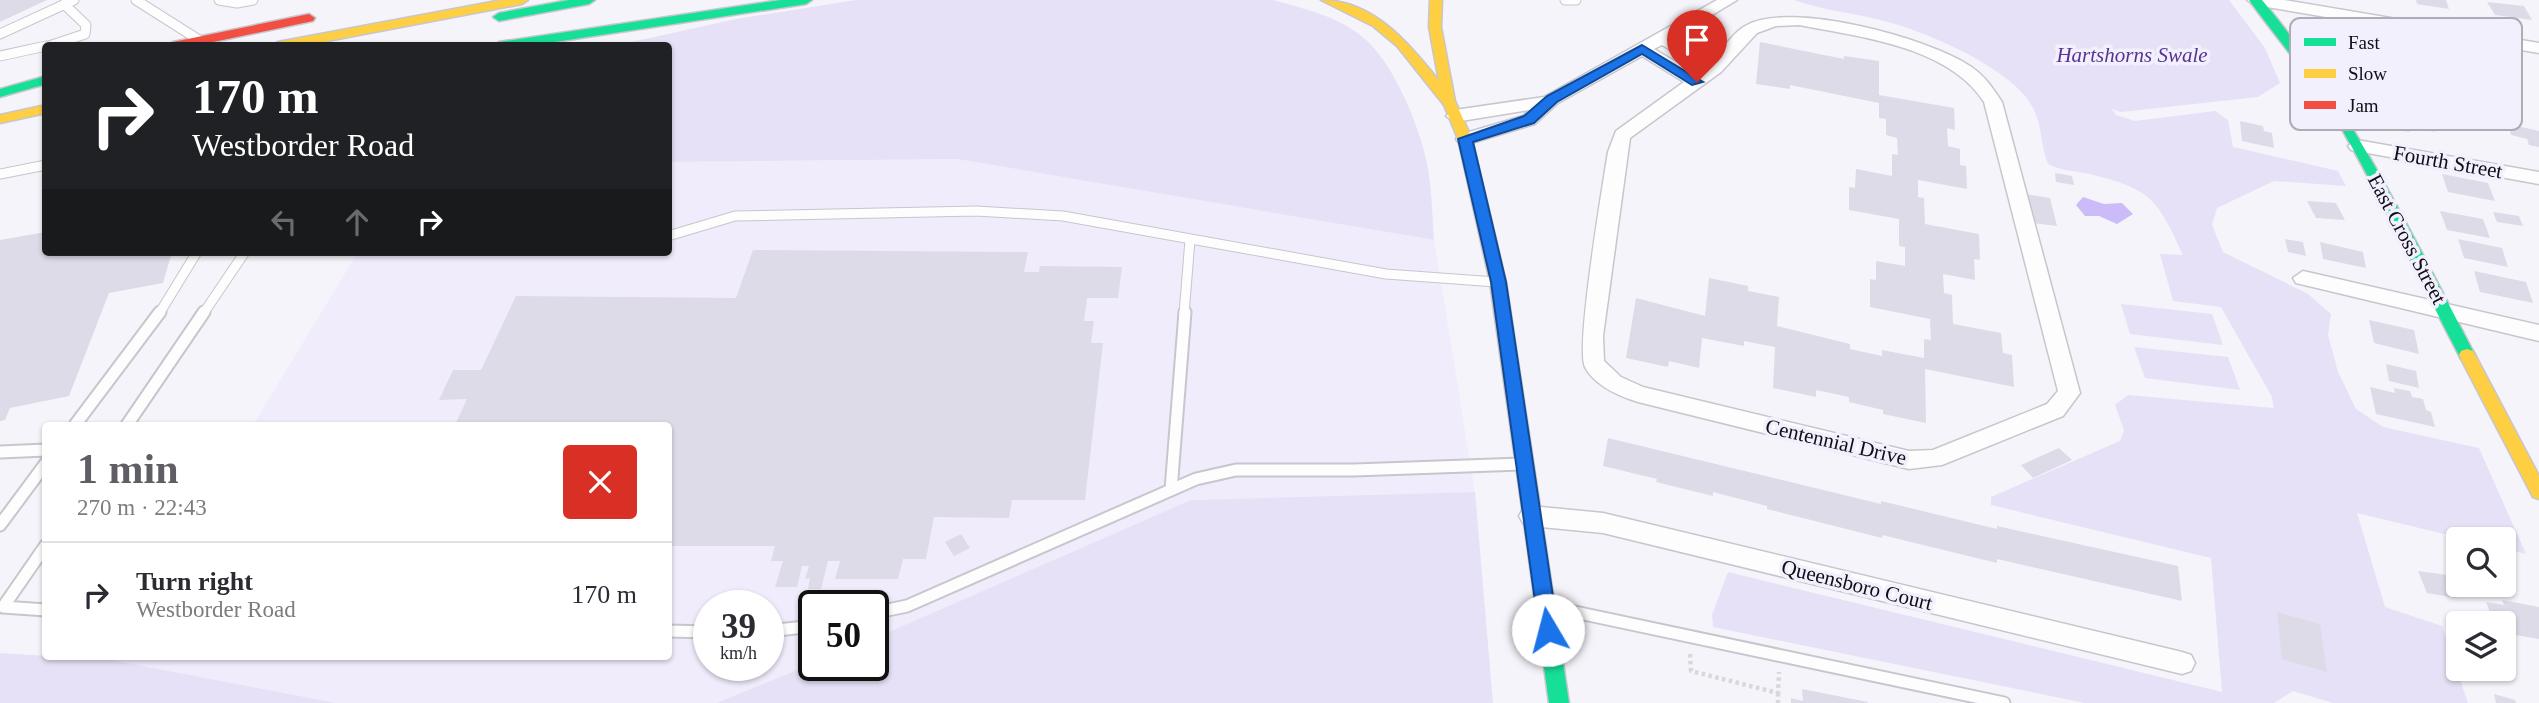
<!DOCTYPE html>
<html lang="en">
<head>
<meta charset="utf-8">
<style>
	:root { --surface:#fff; --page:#f7f7f7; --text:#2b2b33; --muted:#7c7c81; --line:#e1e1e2; --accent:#605e64 }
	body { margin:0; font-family:"Times New Roman",serif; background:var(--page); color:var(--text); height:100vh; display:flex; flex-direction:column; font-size:26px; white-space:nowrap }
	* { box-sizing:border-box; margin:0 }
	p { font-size:23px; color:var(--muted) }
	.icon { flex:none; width:38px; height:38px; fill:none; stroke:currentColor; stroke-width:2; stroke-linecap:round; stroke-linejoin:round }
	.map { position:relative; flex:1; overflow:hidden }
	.panel { position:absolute; left:42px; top:422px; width:630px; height:238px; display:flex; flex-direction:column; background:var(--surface); border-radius:7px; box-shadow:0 2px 5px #0004 }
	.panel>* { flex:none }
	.top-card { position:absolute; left:42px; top:42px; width:630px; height:214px; border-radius:7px; box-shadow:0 2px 5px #0004; background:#202124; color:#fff; overflow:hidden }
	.buttons { position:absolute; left:2446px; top:527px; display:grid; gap:14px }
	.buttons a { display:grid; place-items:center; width:70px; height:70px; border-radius:7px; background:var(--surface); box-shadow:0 2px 5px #0004; font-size:35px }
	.speed { position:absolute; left:693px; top:590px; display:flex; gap:14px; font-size:35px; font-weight:700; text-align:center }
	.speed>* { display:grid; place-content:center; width:91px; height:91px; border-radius:50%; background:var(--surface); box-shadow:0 2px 5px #0004; line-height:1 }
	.speed small { font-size:18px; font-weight:400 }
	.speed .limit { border:4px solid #111; border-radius:10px; background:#fff; color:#111 }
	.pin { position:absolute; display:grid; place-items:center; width:60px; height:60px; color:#fff; margin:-72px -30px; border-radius:50% 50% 50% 0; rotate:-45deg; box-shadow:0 0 7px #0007 }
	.pin .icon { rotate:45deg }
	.me { position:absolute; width:77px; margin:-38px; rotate:352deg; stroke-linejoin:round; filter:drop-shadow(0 0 5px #0008) }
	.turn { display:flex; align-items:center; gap:24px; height:147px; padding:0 35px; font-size:32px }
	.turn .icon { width:91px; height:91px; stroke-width:2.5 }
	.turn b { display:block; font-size:49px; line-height:60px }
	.lanes { display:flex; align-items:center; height:66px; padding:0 35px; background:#0003; justify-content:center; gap:35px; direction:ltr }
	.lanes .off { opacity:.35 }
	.round { display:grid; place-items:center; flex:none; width:74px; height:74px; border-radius:7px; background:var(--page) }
	.head { display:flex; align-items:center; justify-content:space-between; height:119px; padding:0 35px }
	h1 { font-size:42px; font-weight:600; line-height:52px; color:var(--accent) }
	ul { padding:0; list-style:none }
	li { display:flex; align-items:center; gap:21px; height:105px; padding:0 35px; border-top:2px solid var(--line) }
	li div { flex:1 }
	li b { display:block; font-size:26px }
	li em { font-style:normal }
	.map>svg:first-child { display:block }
</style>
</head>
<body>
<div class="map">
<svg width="2539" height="703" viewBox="0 0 2539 703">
	<rect width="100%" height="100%" fill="#f5f4fa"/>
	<!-- built -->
	<path fill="#f0ecfc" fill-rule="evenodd" d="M957,159L1434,240L1475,492L1191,500L873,639V606H814V663L717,703H336L112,660L114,656H668V425H253L358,252H668L669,162ZM709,606H768V665H709Z"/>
	<!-- green -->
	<path fill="#e6e1f6" d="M856,0H1273C1305,9 1341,17 1366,40C1394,65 1418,123 1426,159C1432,185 1432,214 1434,240L957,159L669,162L668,46H613L736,19Z
		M1794,0H2229L2265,48L2280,83L2258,97L2121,112L2112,109L2116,115L2135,121L2215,111L2228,120L2233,147L2338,171L2346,186L2274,181L2217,208L2212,225L2223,252L2308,294L2331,314L2328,335L2338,372L2356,409L2383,427L2479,448L2526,554L2504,548V539H2465L2357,513L2385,607L2442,626L2468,703H2333L2293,691L2274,703H2085L1713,627L1712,615L1728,572L2222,692L2211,558L1991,505V497L2120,441L2124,430L2115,405L2128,395L2274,408L2272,397L2221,307L2173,301L2160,254L2183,255C2157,199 2153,190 2090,174C2076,171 2061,171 2048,164C2041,147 2042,128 2035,112C2019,71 1929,33 1888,22C1857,13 1824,11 1794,0Z
		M2121,304L2212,314L2223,345L2130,334Z
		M2134,347L2228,357L2240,390L2145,378Z
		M1475,492L1493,703H717L814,663L873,665V639L1191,500Z
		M0,653L112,660L336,703H0Z"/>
	<!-- water -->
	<path fill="#ccbbf9" d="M2083,197L2104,204L2122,203L2133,214L2117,224L2099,216H2085L2076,205Z"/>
	<!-- building -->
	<path fill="#dedbe8" d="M0,0H47L0,22Z
		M2416,0H2446L2449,9L2417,4Z
		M2487,2L2524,6L2532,20L2495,15Z
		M1760,42L1844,59V56L1879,61V95L1954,108L1955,130L1947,128L1948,146L1960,149V165L1966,166L1967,189L1918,180V197L1924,198L1925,224L1979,234L1980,260L1974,259L1975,280L1943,274L1944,293L1952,295L1953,324L2001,333L2003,353L2012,355L2014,387L1925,369L1926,423L1883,414V410L1849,402V397L1816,390V397L1773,388L1775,347L1744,341V346L1702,338L1699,368L1669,361L1668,367L1626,358L1636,298L1705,316L1709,278L1748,286V291L1779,297L1777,326L1850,344V349L1882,356V350L1924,358V339L1931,340L1930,319L1870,307V279L1876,280V261L1905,266V247L1899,246V219L1849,210V187L1855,188L1856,169L1892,176V154L1898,155L1897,138L1886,135V119L1879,118V103L1790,85V89L1756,84Z
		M2389,113L2431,120L2435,132L2408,127L2410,132L2394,130Z
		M2445,118L2466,122L2469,130L2448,127Z
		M2240,121L2263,126L2264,131L2272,133L2274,148L2242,141Z
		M2508,124L2539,131V147L2529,145L2527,139L2511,135Z
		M2055,173L2072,176L2074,185L2056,182Z
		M2442,174L2488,183L2495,201L2448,192Z
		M2025,194L2050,198L2057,226L2032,223Z
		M2307,201L2336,203L2345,220L2316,218Z
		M2440,211L2483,219L2490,238L2447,230Z
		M2493,212L2519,216L2523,226L2497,222Z
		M46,232V252H172L163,283L109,293L69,396L10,408L5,420L0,421V240Z
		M2285,239L2303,242L2306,256L2288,252Z
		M2458,239L2502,248L2508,267L2464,258Z
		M2320,242L2363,252L2366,268L2323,259Z
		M753,250L1028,252L1024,272H1039L1040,266L1122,267L1118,298H1087L1084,321H1094L1091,343H1103L1085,500H1012L1009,518L934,517L926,559H903L898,579H835L840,561H828L821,589H808L810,578L805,579L809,566H802L797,587H775L783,561H771L775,546H668V425H455L467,399L439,400L453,370H481L516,296L736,298Z
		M2474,271L2526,282L2533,303L2480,292Z
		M2369,320L2414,330L2419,354L2374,343Z
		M2386,364L2416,371L2419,388L2389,381Z
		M2370,387L2395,393L2394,388L2410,391L2412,397L2423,399L2426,410L2431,412L2435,427L2376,414Z
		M1608,438L1881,504V501L1997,529V526L2178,566L2182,601L1997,559V563L1882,535V538L1767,509V506L1713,492V496L1656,482L1657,479L1603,466Z
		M2059,448L2072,460L2033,478L2021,465Z
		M961,534L970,548L954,556L945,542Z
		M2418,571L2448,575L2457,598L2427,593Z
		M2502,600L2539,607V639L2515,635L2509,619L2491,615L2486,602L2504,605Z
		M2277,612L2320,624L2327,672L2282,659Z
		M1802,689L1868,702L1867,703H1791V698L1803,701Z
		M2494,694L2515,700L2516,703H2496Z"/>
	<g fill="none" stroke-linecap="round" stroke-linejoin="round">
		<defs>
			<path id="lane-far1" d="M136,0L199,40
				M219,0L237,3L253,0
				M1565,0H1576
				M0,34L74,0
				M49,46L85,34L86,25L64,4
				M0,56L46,46
				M0,174L46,165
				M668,236L735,216L976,211L1063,216L1386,274L1496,282
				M159,314L197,252
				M203,314L245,252
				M1184,314L1190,240"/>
			<path id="lane" d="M75,425L160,312
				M127,425L204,312
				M0,452L46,450
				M1171,490L1185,312
				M0,525L46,463
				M46,545L3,607L46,610
				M1551,607L2004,703
				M873,613L907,606L1196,479L1236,470H1354L1522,464
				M668,631L709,632
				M768,631L814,626"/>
			<path id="street" d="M1717,0H1737L1674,38L1713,60C1723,49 1734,31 1747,25C1792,1 1928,38 1970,66C1985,76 1992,87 2002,102L2080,393L2063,416L1942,465L1909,469L1638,402C1619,396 1595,386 1585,367C1575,348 1603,184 1608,152L1616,131L1684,82L1642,56L1558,103L1535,124L1465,145L1459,143L1456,139L1459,135L1523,116L1529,110L1455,122L1446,116L1455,110L1544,97ZM1799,25C1860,37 1948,46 1984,102L2058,391L2047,404L1933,450L1909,451L1643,387L1621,377L1604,361L1603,336L1630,138L1721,72L1757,33L1776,26ZM1662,45L1703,68L1696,74L1654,49Z
				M2247,0H2284L2539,43V53L2255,5Z
				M2357,140L2539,172V184L2351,150L2348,146Z
				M2303,271L2539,325V341L2296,283L2293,278Z
				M1531,506L1603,513L2182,652L2191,655L2195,663L2191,671L2182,674L1603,533L1531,526L1523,523L1519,516L1523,509Z"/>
			<path id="fast" d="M569,0H595L589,4L499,21L493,17L499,13Z
				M781,0H812L806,4L528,46H493L499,42Z
				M2249,0H2262C2351,107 2411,232 2475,355L2473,359H2461C2420,282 2384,202 2340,126C2313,81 2280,42 2249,0Z
				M46,76V84L0,97V89Z
				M1529,487L1535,489L1538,494L1569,703H1549L1520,494L1523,489Z"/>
			<path id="slow" d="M502,0H528L522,4L301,46H272L278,42Z
				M1321,0C1373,0 1409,43 1439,81L1429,27L1430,0H1442L1441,27L1455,101L1472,139L1506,282L1538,494L1535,499L1529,501L1523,499L1520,494L1490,282L1458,139L1444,105L1397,46L1373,26Z
				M46,105V113L0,123V115Z
				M2467,349L2473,351L2539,476V499L2533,497L2459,355L2461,351Z"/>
			<path id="jam" d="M309,14L315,18L313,21L194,46H167L173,42Z"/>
		</defs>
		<!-- lane-far1 casing -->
		<use href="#lane-far1" stroke="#c7c6cc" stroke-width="11"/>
		<!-- lane casing -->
		<use href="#lane" stroke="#c7c6cc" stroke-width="15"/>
		<!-- street casing -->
		<use href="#street" stroke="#c7c6cc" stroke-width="3"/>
		<!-- fast casing -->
		<use href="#fast" stroke="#c7c6cc" stroke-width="3"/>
		<!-- slow casing -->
		<use href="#slow" stroke="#c7c6cc" stroke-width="3"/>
		<!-- jam casing -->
		<use href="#jam" stroke="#c7c6cc" stroke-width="3"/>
		<!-- path -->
		<path stroke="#d8d7da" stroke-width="4.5" stroke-dasharray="3.5 3.5" stroke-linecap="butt" d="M1690,654L1691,671L1778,693L1779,672
			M1778,693V703"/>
		<!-- lane-far1 -->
		<use href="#lane-far1" stroke="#fefdfe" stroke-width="9"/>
		<!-- lane -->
		<use href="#lane" stroke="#fefdfe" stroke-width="11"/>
		<!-- street -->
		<use href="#street" fill="#fefdfe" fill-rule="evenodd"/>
		<!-- fast -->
		<use href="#fast" fill="#16e098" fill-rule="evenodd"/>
		<!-- slow -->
		<use href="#slow" fill="#ffcf43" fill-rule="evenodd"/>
		<!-- jam -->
		<use href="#jam" fill="#f24e42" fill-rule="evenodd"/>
	</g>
	<!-- route -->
	<path fill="#1a73e8" stroke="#114b97" stroke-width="2" d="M1642,45L1703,82L1692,85L1642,54L1557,102L1534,123L1473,142L1506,282L1558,630L1555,636L1548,638L1542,636L1539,630L1491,282L1458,139L1524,116L1547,96Z"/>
	<g text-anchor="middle" stroke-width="7" stroke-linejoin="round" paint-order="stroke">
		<!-- park labels -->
		<g font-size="21" font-style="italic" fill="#583295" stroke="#f3f0fe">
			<text x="2132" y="62">Hartshorns Swale</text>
		</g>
		<!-- street labels -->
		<g font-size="21" fill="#0f0e13" stroke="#f3f0fe">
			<text transform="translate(2448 162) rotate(10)" y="7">Fourth Street</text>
			<text transform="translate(2407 239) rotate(62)" y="7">East Cross Street</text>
			<text transform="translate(1836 442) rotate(13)" y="7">Centennial Drive</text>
			<text transform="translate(1857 585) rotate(14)" y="7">Queensboro Court</text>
		</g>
	</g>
	<!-- legend -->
	<rect x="2290" y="18" width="232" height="112" rx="10" fill="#f3f0fe" stroke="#afacb8" stroke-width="2"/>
	<rect x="2304" y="38" width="32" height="8" fill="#16e098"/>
	<rect x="2304" y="69" width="32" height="9" fill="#ffcf43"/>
	<rect x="2304" y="101" width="32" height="8" fill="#f24e42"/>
	<g font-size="19" fill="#0f0e13">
		<text x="2348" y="49">Fast</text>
		<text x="2348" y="80">Slow</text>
		<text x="2348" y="112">Jam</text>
	</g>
</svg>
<div class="buttons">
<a><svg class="icon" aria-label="search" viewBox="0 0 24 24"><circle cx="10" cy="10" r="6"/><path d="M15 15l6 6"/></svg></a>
<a><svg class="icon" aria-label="layers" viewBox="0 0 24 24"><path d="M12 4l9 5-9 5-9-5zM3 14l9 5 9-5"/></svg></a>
</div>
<div class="speed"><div>39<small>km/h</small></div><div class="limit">50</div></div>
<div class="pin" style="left:1697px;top:82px;background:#d93025"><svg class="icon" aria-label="arrive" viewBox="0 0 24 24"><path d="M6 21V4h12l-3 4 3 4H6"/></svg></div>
<svg class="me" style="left:1548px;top:630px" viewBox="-20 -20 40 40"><circle r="19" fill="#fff"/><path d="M0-13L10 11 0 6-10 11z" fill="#1a73e8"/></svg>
<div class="top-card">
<div class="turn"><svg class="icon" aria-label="right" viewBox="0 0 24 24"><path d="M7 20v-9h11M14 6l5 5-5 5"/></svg><div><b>170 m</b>Westborder Road</div></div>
<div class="lanes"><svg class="icon off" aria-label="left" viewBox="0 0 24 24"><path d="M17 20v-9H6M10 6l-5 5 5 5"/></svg><svg class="icon off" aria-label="ahead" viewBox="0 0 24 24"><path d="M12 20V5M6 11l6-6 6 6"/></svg><svg class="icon" aria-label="right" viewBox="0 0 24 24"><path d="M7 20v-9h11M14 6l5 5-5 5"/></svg></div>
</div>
<section class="panel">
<div class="head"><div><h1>1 min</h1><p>270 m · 22:43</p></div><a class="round" style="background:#d93025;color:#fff"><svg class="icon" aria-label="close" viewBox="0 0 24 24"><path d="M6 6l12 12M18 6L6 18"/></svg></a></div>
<ul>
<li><svg class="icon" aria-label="right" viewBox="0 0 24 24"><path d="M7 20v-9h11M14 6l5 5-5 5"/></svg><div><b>Turn right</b><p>Westborder Road</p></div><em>170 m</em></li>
</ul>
</section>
</div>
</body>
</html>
